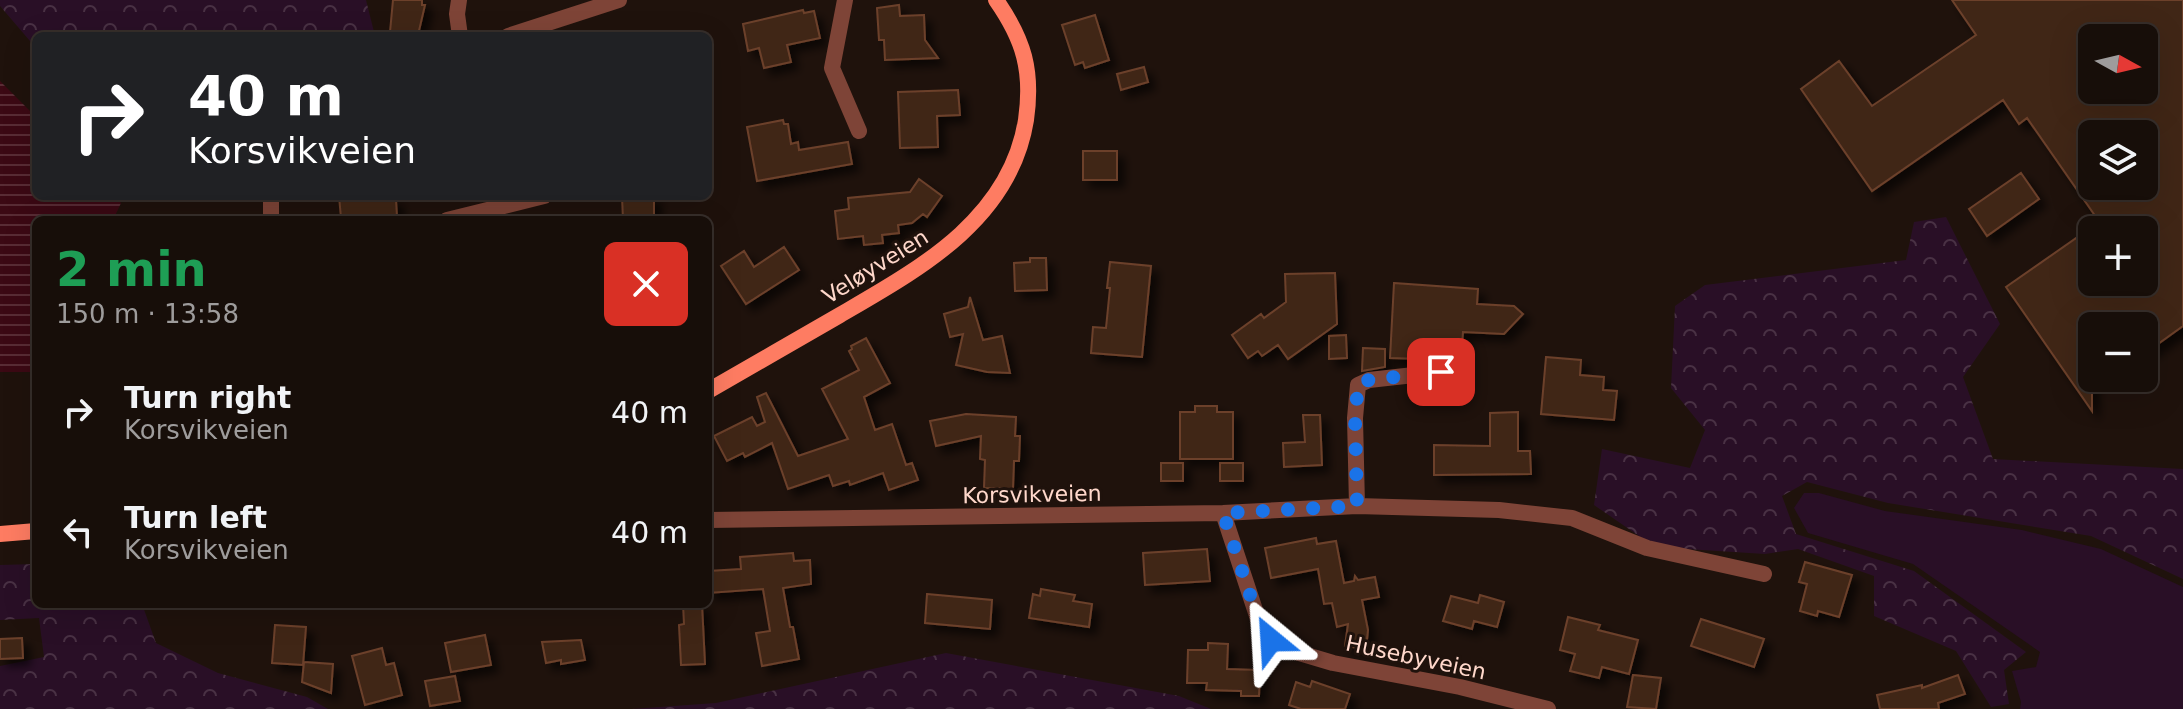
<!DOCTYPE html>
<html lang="en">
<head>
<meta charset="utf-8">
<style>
	:root { --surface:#170e09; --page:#241c17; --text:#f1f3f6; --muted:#9e9c9c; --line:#362e2a }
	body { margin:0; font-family:"DejaVu Sans",sans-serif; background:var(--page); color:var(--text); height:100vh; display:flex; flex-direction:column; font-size:30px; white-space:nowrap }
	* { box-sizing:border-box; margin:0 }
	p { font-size:26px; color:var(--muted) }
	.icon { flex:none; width:44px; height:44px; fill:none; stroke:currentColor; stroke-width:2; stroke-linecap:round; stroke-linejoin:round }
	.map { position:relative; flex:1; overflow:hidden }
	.sheet { position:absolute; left:32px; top:216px; width:680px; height:392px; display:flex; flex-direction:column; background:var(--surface); border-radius:12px; box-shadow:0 8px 32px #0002,0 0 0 2px var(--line) }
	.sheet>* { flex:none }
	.top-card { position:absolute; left:32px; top:32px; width:680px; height:168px; border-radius:12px; box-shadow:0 8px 32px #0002,0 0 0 2px var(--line); background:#202124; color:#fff; overflow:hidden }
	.needle { width:52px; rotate:98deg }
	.fabs { position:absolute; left:2078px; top:24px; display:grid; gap:16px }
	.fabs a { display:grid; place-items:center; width:80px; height:80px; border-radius:12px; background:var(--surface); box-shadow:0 8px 32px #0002,0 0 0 2px var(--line); font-size:40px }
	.pin { position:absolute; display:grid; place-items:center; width:68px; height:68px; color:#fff; margin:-34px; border-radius:16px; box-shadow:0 4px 12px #0006 }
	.me { position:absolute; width:88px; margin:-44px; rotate:333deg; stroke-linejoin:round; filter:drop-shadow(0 0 6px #0008) }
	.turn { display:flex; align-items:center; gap:28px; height:168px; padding:0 24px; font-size:36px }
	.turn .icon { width:104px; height:104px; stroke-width:2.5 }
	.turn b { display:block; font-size:56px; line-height:68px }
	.round { display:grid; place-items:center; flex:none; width:84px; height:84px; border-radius:12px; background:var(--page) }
	.head { display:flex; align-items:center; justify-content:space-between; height:136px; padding:0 24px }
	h1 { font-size:48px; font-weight:700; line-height:60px; color:#1e9e55 }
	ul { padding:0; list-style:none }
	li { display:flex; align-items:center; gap:24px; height:120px; padding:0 24px }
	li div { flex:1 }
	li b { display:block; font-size:30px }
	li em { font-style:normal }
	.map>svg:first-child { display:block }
</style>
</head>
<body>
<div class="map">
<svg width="2183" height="709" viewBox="0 0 2183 709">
	<defs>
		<pattern id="forest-crowns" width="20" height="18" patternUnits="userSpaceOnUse" patternTransform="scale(2)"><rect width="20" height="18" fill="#290f26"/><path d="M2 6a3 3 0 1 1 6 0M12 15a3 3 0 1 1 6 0" fill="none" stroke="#493144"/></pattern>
		<pattern id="water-rules" width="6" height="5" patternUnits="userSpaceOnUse" patternTransform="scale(2)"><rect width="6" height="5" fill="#3c0914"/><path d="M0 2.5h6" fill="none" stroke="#592c35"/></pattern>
		<filter id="shadow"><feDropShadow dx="7" dy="7" stdDeviation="4" flood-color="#0009"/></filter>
	</defs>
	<rect width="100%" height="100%" fill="#1f120c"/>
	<!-- grass -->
	<path fill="#290f26" d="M1804,493H1819L1885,511L2022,530L2101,549L2183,587V709H2020L2021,702L2012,671L2036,667L2040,652L1913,564L1808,533L1794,508Z"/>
	<!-- forest -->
	<path fill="url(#forest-crowns)" d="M0,0H366L375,36H36V48L0,6Z
		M1946,217L2000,324L1963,377L1993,459L2183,469V579L2091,536L1888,503L1807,482L1782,496L1796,534L1914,571L2026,652L2004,670L2009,704L1991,707L1956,651L1874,616V576L1798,549L1765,554L1655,547L1594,505L1602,449L1690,468L1705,430L1671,388L1675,306L1705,285L1906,260L1914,222Z
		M36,564V604H142L156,643L218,673L307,697L328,709H0V666L44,657L39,618L0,620V565Z
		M946,653L1179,696L1211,709H632L716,703Z"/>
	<!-- water -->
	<path fill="url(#water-rules)" d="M0,81L36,117V196H114L121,203L113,220H36V372H0Z"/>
	<!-- building -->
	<path fill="#402619" stroke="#6c412b" stroke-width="2" fill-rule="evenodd" filter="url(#shadow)" d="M393,0H422V5H425L418,35L390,32Z
		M1952,0H2183V326L2144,354V326H2092V411L2006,287L2092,227V282H2144V230H2105L2027,118L2019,124L2003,100L1872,191L1801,89L1839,61L1872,106L1976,35ZM2092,38H2144V90H2092ZM2092,134H2144V186H2092Z
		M899,5L900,16L924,15L925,40L938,58L885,60L884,40H879L877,8Z
		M803,10L804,13L814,11L820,38L787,45L791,62L764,68L759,48L748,51L743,24Z
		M1095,15L1109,60L1085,68L1083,62L1075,65L1062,25Z
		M1144,67L1148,82L1121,90L1117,74Z
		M958,90L960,115L937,116L938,147L900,148L898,92Z
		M783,120L784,124H788L791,144L798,142L799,150L848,142L852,164L757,181L747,127Z
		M1083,151H1117V180H1083Z
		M2021,173L2039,199L1987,236L1969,209Z
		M919,179L942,196L927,217L923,214L912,223L898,225L899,233L882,235L883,243L864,245L863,236L838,239L835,211L849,209L848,198L910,192Z
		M339,196H383V200L396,199L397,217L380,219L379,215L341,218Z
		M622,196H654V220H623Z
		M784,247L799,270L746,304L721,266L744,251L754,267Z
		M1030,258H1046L1047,290L1015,291L1014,263L1030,262Z
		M1110,262L1151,266L1142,357L1091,353L1093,327L1106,328L1110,288H1107Z
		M1335,273L1337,324L1288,359L1278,345L1262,356L1258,351L1248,358L1232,335L1261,314L1264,318L1286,302L1285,274Z
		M1394,283L1478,289L1477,304L1514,306L1523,314L1504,334L1463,332L1462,346L1422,343L1421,359L1390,358Z
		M970,297L983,340L1002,336L1010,373L987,372L956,365L963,334L950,337L944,314L968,307Z
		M1346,335L1347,358L1329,359V336Z
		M866,338L890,383L864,397L875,430L892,424L906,465L912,463L918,480L889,490L883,473L850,485L849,481L833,486L829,475L788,489L772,443L745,457L743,453L727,461L714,436L752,417L757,426L765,422L757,397L766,393L798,456L848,439L822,389L859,370L849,351L852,349L851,346Z
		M1363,348L1385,349V367L1362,371Z
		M1546,357L1581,360L1580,375L1604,377L1603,390L1617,391L1614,420L1541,414Z
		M1195,406H1217V412H1233V459H1180V412H1195Z
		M1518,412V451H1530L1531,474L1434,475V445L1490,446V413Z
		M966,414L1016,417L1015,436H1020L1019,461H1014L1013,489L984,488L985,460L980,459L981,436L936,446L930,421Z
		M1303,415H1320L1322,465L1284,467L1283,443L1305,442Z
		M1161,463H1183V481H1161Z
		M1220,463H1243V481H1220Z
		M1316,538L1317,544L1336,541L1344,583L1354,581L1355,576L1358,580L1375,577L1379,597L1362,600L1368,630L1366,649L1345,646L1348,624L1337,627L1332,603L1324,604L1318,569L1271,578L1265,548Z
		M1207,549L1210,581L1145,585L1143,553Z
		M793,553L794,561L810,560L811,584L783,588L790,627H793L799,659L762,666L756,633L770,631L763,589L708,593V571L741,569L740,557Z
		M1805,562L1852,575L1839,617L1818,611L1817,616L1800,611L1807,584L1799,582Z
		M1041,589L1075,595L1073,601L1092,604L1089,627L1029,618L1033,594L1040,596Z
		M927,594L992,600L990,629L925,623Z
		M1480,595L1504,602L1497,627L1474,621L1472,629L1443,621L1451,596L1478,603Z
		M683,604H702L705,664L681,665L679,625L684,624Z
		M1568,617L1600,625L1598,630L1638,640L1629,674L1602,667L1599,678L1570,671L1575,654L1560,650Z
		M1701,619L1764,639L1754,667L1691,646Z
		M275,625L306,627L303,665L272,663Z
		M485,635L491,665L451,672L445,643Z
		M22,638L23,658L0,659V639Z
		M581,640L585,660L561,664V660L546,663L542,642Z
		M1208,643L1228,644L1227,669L1260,670L1259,696H1241V691L1206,690L1207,683H1187L1188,650H1208Z
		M382,648L386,665L394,663L402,695L365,705L352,656Z
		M304,662L333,664L331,693L302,682Z
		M1633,675L1661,678L1656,709L1627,707Z
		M1958,675L1965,694L1938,703L1939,709H1880L1877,695L1922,685V688Z
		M455,676L460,701L430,706L425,681Z
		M1312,681L1350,694L1345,709H1301L1289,705L1296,682L1310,687Z"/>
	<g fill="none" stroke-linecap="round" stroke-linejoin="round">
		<!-- minor -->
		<path stroke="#7e4437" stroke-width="16" d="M459,0L457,14L460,36
			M845,0L832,68L859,131
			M508,36L619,0
			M271,220V196
			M447,220L544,196
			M1357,506L1355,418L1358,385L1369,380L1441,372
			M1223,513L1260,625L1271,640L1286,649L1333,663L1460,687L1548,709
			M708,520L1223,513L1357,506L1499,510L1572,518L1647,548L1764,574"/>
		<!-- secondary -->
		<path stroke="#fe7c62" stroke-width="16" d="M708,391C752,366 796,340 840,315C919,269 1010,220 1026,120C1033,71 1024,40 996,0
			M0,534L36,531"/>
	</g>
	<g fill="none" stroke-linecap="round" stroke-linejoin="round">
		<!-- route -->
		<path stroke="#1a73e8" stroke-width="14" stroke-dasharray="0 25.2" d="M1271,640L1260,625L1223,513L1357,506L1355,418L1358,385L1369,380L1441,372"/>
	</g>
	<g text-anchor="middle" stroke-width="6" stroke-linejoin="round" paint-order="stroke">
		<!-- street labels -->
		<g font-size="22" fill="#ffd8cb" stroke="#1f120c">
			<text transform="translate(875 266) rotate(-32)" y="8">Veløyveien</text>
			<text transform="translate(1032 494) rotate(-1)" y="8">Korsvikveien</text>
			<text transform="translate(1416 657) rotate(12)" y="8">Husebyveien</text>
		</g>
	</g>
</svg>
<div class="fabs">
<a><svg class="needle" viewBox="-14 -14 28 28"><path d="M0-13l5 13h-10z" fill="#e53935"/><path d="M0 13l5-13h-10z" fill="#9e9c9c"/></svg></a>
<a><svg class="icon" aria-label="layers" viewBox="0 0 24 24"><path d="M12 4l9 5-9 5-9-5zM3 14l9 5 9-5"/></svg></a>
<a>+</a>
<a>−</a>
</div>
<div class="pin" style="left:1441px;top:372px;background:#d93025"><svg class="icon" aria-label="arrive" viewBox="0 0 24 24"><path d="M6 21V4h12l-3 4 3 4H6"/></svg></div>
<svg class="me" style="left:1271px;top:640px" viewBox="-20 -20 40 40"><path d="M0-17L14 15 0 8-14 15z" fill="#1a73e8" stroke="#fff" stroke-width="4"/></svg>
<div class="top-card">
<div class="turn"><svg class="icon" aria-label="right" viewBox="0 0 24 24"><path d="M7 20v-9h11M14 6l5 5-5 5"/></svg><div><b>40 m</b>Korsvikveien</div></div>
</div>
<section class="sheet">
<div class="head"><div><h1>2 min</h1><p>150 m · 13:58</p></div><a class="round" style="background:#d93025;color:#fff"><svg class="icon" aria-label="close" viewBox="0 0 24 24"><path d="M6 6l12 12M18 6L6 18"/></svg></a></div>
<ul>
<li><svg class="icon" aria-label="right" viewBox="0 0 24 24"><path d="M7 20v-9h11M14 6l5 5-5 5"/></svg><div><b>Turn right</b><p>Korsvikveien</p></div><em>40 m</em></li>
<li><svg class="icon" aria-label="left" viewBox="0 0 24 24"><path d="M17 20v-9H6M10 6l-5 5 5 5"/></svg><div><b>Turn left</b><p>Korsvikveien</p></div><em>40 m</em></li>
</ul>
</section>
</div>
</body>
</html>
